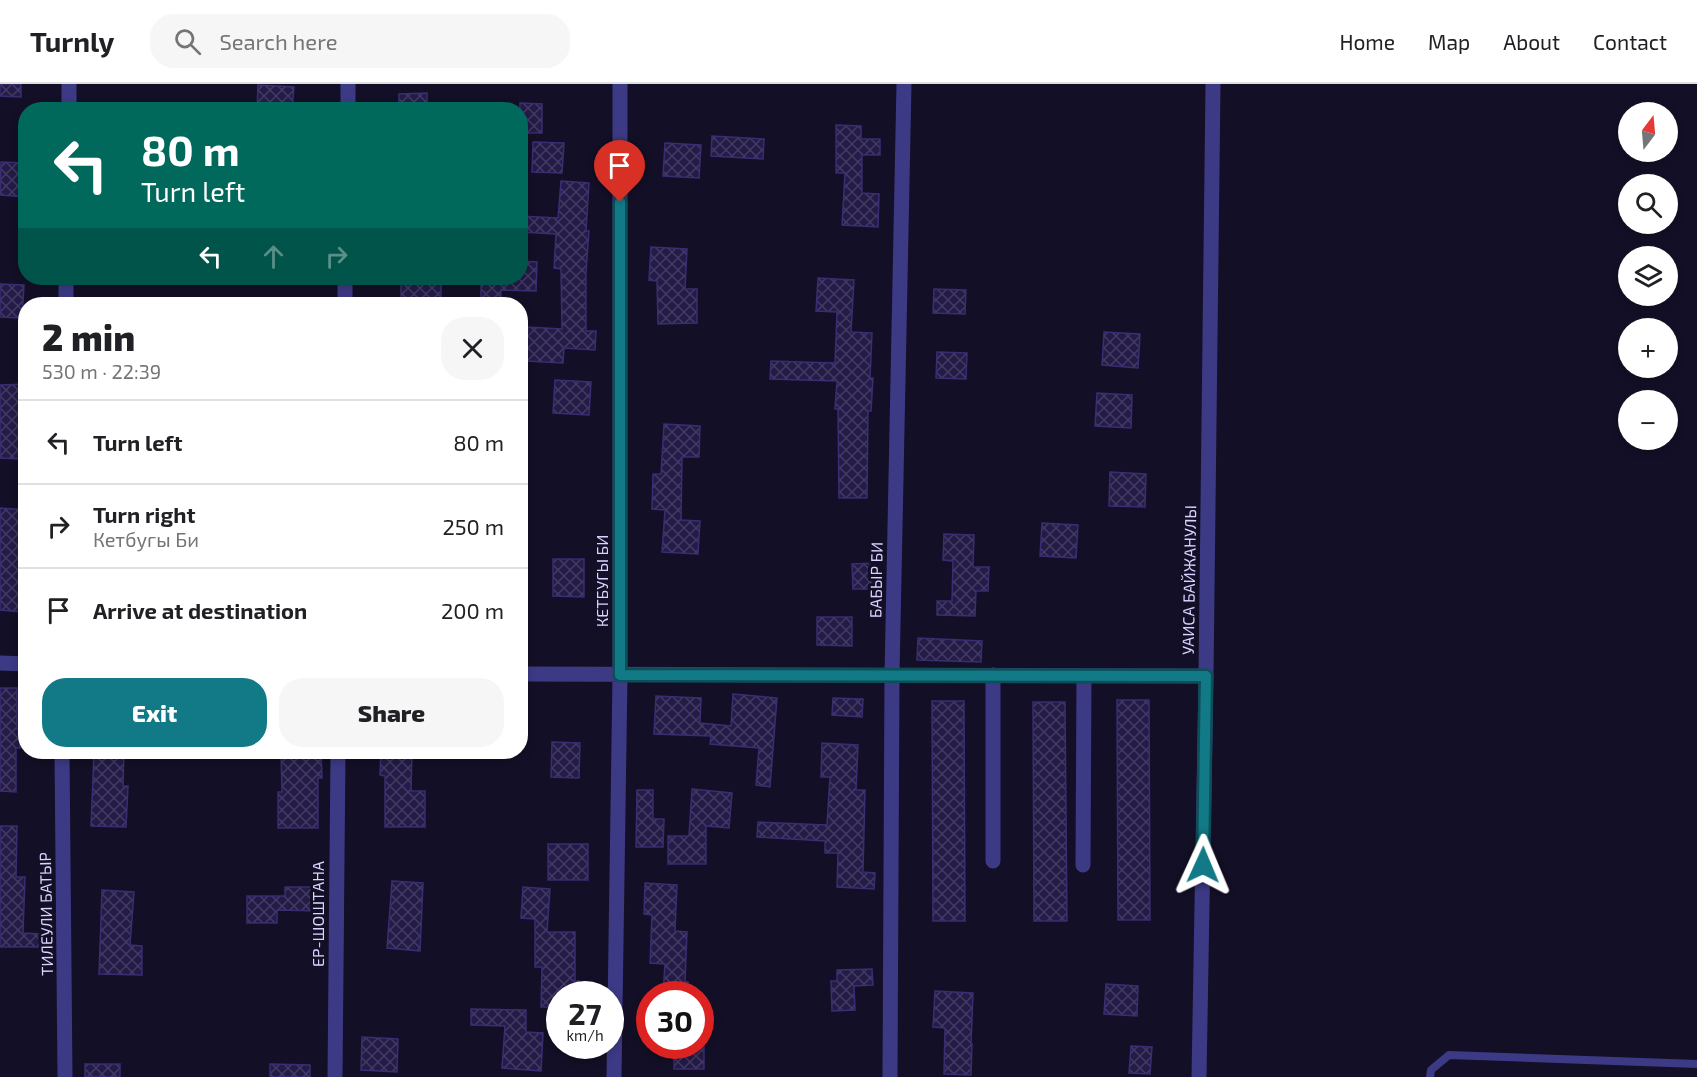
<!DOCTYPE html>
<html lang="en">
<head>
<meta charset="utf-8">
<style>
	:root { --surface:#fff; --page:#f6f6f6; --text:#202124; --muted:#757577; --line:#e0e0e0; --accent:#127987 }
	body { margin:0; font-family:"Exo 2",sans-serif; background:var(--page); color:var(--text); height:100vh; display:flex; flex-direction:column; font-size:22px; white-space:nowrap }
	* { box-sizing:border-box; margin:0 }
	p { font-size:20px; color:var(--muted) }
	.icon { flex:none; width:33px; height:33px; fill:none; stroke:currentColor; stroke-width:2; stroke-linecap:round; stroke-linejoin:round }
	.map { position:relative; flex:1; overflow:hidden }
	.drawer { position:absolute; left:18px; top:213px; width:510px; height:462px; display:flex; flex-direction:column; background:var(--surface); border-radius:24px; box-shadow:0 3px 9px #0003 }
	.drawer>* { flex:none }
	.hud { position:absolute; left:18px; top:18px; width:510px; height:183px; border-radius:24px; box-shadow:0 3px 9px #0003; background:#00695c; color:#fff; overflow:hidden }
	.needle { width:39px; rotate:16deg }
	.fabs { position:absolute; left:1618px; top:18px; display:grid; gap:12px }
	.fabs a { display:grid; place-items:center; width:60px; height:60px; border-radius:50%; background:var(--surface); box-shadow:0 3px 9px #0003; font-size:30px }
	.speed { position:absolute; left:546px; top:897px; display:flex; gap:12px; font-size:30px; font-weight:700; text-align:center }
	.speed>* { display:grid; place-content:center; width:78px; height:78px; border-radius:50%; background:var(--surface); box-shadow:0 3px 9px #0003; line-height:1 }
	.speed small { font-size:15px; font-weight:400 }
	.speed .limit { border:9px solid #d22; background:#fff; color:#111 }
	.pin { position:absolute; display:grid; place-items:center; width:51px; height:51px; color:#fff; margin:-62px -26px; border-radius:50% 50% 50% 0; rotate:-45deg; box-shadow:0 0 6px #0007 }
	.pin .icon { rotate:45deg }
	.me { position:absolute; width:66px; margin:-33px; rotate:1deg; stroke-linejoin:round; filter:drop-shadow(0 0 4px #0008) }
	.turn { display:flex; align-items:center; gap:21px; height:126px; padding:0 24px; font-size:27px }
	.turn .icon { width:78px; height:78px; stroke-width:2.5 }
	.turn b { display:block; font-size:42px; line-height:51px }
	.lanes { display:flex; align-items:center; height:57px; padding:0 24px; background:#0003; justify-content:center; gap:30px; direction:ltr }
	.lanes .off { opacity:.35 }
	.round { display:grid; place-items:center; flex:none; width:63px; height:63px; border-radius:24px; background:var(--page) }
	.overview { display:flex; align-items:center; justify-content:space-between; height:102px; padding:0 24px }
	h1 { font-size:36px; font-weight:800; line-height:45px }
	.primary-button { display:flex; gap:12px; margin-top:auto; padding:12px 24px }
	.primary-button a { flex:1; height:69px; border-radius:24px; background:var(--accent); color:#fff; font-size:24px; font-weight:800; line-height:69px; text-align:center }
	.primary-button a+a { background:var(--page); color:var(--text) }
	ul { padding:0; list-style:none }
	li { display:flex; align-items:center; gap:18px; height:84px; padding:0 24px; border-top:2px solid var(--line) }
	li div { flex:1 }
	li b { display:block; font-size:22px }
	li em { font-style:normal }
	header { display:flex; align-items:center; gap:36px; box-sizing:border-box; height:84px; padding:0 30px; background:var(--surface); border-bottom:2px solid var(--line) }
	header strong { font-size:28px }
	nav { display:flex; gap:33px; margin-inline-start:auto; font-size:21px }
	.search { width:420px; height:54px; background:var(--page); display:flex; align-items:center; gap:15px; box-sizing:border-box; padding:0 21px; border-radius:24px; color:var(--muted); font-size:22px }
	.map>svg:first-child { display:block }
</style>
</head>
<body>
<header>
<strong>Turnly</strong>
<div class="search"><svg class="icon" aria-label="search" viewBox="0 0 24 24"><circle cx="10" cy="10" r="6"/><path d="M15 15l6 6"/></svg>Search here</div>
<nav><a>Home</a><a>Map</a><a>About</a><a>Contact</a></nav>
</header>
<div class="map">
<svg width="1697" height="993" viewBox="0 0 1697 993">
	<defs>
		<pattern id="building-cross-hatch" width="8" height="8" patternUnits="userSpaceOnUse" patternTransform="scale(1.5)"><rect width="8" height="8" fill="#241b47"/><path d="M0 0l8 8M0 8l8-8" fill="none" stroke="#433b63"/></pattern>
	</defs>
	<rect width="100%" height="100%" fill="#130f26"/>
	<!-- building -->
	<path fill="url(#building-cross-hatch)" stroke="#3b2d73" stroke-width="1.5" d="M0,0H21V13L0,12Z
		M258,1L294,3L292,26H257Z
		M427,9V26H399V10Z
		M520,19L542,20V49H520Z
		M836,41L861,42V55H880V71H862V109L879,110L878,143L842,141L845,89H836Z
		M712,52L764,55L763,75L711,72Z
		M533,58L564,59L562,89L532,88Z
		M665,59L701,61L699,94L663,92Z
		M1,78L26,79V113L0,111Z
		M561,97L589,99L586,147H589L586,189V247H596L595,266L564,264L563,279L526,277L528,243L562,245L561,185L554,184L556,150L520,148V132L558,134Z
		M651,163L687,165L685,205H697V239L658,240L657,197L649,196Z
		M520,177L537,178L536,207L501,206V220H481V194H520Z
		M818,194L854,196L851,248L872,249L870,294H873L871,327H868L867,414H839L838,325H835L837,297L770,295L771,277L835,279L837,228L816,227Z
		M401,199H441V220H401Z
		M0,200L24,201L22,234L0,233Z
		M934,205L966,206L965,230L933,229Z
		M1104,248L1140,250L1138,284L1102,281Z
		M937,268L967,269L966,295L936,294Z
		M555,296L591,298L589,331L553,329Z
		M26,300L22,375L0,374V301Z
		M1097,309L1132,311L1131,344L1095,342Z
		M664,340L700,342L699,373H682L681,436L700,437L698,470L662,468L665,426L652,425L653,390H661Z
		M1110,388L1146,390L1145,423L1109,422Z
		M0,424L26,426L22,528L0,526Z
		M1042,439L1078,441L1076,474L1040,472Z
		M944,450L974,451L973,483H989L988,507H976L975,532L937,531V517H952L953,477L943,476Z
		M553,475H584V513L553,512Z
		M874,479V505H853L852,480Z
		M817,533H852V562L817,561Z
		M918,554L982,557L981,578L917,576Z
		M0,604H17V645H21L20,664H16V708L0,707Z
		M733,610L777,614L770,703L756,701L759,664L710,660L711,652L654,650L656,612L701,614L700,639L731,642Z
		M833,614L863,615L862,633L832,631Z
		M1117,616H1149L1150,836H1118Z
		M932,617H964L965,837H933Z
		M1033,618H1065L1067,837H1034Z
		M552,658L580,659L579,694L551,693Z
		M822,659L858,661L856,706H865L863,788L875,789L874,805L837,803L838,769H825V757L757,753L758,738L827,741L830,693H821Z
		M94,668H124L123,702H128L126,743L91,742Z
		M281,668H321L322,694H318V744H278V708H282Z
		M381,668H412L411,707H425V743H385V692L380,691Z
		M692,705L732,709L729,744L706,742V780H668V752H689Z
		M637,706H653V735H664L663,763H636Z
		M0,742H17L16,793H25L23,849L41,850V863H0Z
		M548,760H588V796H548Z
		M392,797L423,799L420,867L387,864Z
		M645,799L677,801L675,847L687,848L685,898H688L687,910H663L665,880L650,879L652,831L644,830Z
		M285,803H322L321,827L277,826V839H247V812H285Z
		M523,803L550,805L547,848H575V897H579V910H560V923H541L542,883H535V835L521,834Z
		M102,806L134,808L130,861L142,862V891L99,890Z
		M872,885L873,901L854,902L855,926L832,927L831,897H837V886Z
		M1106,900L1138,902L1137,932L1104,930Z
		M935,907L973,909L971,960H972L971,991L944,990L945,944L933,943Z
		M471,925L526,926V948L543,949L541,987L502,984L505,942L471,941Z
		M362,953L398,955L397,988L361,986Z
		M674,962H704V985H674Z
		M1131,962L1152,963L1150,990L1129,989Z
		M85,980H120V993H85Z
		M270,980L310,981V993H270Z"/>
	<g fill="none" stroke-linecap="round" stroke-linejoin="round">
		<!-- lane -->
		<path stroke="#3d3a85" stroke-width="8" d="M1430,993L1431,986L1449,971L1697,980"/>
		<!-- street -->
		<path stroke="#3d3a85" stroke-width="15" d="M69,26V0
			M348,26V0
			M66,220V194
			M345,220V194
			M0,579L26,580
			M520,590L1206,592
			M993,591V777
			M62,668L65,993
			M1083,781L1084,592
			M335,993L338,668
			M614,993L620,591V0
			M890,993L892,591L904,0
			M1199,993L1206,592L1213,0"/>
	</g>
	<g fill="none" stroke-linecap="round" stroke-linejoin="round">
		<defs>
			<path id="route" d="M620,118V591L1206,592L1203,781"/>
		</defs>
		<!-- route casing -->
		<use href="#route" stroke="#0c4f58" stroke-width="15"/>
		<!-- route -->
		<use href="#route" stroke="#127987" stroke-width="10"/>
	</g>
	<g text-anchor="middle" stroke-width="6" stroke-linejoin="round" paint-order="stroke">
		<!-- street labels -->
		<g font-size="16" fill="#d9d4ff" stroke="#130f26">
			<text transform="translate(876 496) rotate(-89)" y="6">БАБЫР БИ</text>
			<text transform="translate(1189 496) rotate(-89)" y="6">УАИСА БАЙЖАНУЛЫ</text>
			<text transform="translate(602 497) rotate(-90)" y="6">КЕТБУГЫ БИ</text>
			<text transform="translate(46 830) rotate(-91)" y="6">ТИЛЕУЛИ БАТЫР</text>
			<text transform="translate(318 830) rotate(-90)" y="6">ЕР-ШОШТАНА</text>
		</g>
	</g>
</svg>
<div class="fabs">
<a><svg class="needle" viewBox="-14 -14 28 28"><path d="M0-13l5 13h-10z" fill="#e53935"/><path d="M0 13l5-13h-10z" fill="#757577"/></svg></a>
<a><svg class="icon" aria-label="search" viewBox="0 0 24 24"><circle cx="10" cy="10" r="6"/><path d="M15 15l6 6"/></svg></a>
<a><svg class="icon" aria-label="layers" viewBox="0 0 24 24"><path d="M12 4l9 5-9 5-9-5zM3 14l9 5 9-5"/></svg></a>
<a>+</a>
<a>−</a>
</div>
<div class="speed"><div>27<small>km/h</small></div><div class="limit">30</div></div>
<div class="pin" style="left:620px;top:118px;background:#d93025"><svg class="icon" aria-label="arrive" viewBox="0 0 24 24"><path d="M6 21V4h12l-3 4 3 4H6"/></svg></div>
<svg class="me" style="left:1203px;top:781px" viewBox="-20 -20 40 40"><path d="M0-17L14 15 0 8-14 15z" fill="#127987" stroke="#fff" stroke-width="4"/></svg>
<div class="hud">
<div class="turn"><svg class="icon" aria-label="left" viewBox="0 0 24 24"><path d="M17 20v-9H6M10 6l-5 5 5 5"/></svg><div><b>80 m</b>Turn left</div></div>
<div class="lanes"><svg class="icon" aria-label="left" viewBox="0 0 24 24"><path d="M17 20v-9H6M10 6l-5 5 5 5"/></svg><svg class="icon off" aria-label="ahead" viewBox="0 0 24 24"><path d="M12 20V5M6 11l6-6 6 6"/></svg><svg class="icon off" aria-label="right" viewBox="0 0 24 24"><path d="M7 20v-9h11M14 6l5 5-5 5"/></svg></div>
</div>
<section class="drawer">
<div class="overview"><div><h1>2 min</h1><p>530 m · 22:39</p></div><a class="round"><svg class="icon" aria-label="close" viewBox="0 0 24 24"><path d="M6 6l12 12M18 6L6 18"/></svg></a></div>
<ul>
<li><svg class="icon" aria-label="left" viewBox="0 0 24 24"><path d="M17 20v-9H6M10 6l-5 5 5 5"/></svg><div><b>Turn left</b></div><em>80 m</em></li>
<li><svg class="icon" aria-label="right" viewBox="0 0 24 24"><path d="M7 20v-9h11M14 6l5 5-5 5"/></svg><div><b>Turn right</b><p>Кетбугы Би</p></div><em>250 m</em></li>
<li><svg class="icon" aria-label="arrive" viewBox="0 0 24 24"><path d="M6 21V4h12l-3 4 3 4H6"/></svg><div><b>Arrive at destination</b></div><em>200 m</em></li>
</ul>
<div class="primary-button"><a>Exit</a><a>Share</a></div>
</section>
</div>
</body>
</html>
